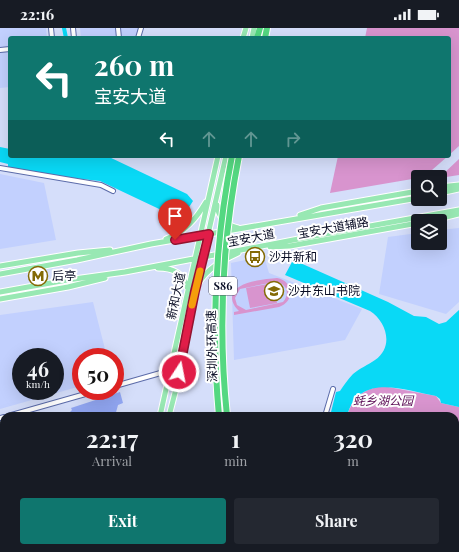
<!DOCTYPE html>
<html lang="en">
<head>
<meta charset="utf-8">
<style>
	:root { --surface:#171b24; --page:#242831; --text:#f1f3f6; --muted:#9ea1a6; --accent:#0f766e }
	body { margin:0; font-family:"Playfair Display","Noto Sans SC",serif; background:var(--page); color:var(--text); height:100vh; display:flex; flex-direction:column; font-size:15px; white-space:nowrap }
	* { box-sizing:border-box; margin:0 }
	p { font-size:13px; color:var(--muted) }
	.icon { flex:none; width:22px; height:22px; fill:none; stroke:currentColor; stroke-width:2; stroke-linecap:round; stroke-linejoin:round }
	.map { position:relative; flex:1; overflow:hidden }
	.details { position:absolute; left:0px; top:384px; width:459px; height:140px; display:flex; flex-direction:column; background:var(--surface); border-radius:12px 12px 0 0; box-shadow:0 4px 16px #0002 }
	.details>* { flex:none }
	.hud { position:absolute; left:8px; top:8px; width:443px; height:122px; border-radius:4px; box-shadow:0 4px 16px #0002; background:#0f766e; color:#fff; overflow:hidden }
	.tools { position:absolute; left:411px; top:142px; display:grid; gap:8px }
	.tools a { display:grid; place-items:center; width:36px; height:36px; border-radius:4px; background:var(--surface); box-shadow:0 4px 16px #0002; font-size:20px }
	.speed { position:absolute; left:12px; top:320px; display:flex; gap:8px; font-size:20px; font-weight:700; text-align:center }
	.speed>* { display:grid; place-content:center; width:52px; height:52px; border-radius:50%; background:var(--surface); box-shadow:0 4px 16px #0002; line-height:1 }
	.speed small { font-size:10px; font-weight:400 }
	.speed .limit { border:6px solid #d22; background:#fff; color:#111 }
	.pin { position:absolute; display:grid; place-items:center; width:34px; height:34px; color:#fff; margin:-41px -17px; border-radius:50% 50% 50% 0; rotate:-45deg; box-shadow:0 0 4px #0007 }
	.pin .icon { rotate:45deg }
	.me { position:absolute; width:44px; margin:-22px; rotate:11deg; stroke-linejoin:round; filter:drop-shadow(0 0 3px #0008) }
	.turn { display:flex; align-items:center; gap:14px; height:84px; padding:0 20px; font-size:18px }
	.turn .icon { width:52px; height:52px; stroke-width:2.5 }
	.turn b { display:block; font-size:28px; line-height:34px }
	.lanes { display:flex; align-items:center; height:38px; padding:0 20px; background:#0003; justify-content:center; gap:20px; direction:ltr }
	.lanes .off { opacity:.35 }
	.eta { display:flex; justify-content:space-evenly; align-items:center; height:68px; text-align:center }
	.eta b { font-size:24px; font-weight:700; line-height:28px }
	.action { display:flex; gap:8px; margin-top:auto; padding:8px 20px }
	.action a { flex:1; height:46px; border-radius:4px; background:var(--accent); color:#fff; font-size:16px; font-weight:700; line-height:46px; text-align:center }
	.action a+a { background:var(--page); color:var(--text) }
	.status { display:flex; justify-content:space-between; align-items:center; height:28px; padding:0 20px; background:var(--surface); direction:ltr }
	.status svg { height:11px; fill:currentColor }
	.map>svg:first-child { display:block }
</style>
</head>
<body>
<div class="status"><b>22:16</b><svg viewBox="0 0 49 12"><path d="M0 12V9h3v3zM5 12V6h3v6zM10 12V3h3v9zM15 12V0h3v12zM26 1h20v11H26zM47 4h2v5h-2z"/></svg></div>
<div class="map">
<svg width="459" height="524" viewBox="0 0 459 524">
	<rect width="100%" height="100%" fill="#d5defa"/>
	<!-- built -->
	<path fill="#c2d0fe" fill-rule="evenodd" d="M0,0H46L47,10H10V59L0,60Z
		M80,0H139L136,10H81Z
		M0,146L44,155L56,212L0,221Z
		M459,200V274L446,286L379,266L388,209L418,205V215H440V202Z
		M264,228L269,245L362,281L345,312L234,332L231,235Z
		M93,274L107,329H81V358L0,381V287ZM21,329H55V363H21Z
		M459,465V524H329L330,520H455V466Z"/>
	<!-- green -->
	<path fill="#d894ce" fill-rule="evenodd" d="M367,0H459V118L449,127V10H365Z
		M338,128H448L424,149L330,165Z
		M459,131V147L440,150V149Z
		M277,250C294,253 295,274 279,279L234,287V284L239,283C235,279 232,275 232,269C233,254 264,251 277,250ZM274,254C286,254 291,265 283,274L246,282L237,277L235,270L240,261Z
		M273,255L277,275L250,280L246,260Z
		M383,358L436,368L441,375L459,379V455L455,456V388H347C352,370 364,360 383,358Z"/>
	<!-- water -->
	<path fill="#09d9f6" d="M0,119L10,121V128H107L187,166L193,173L184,187L174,188L100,153L45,147L8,140V136L0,134Z
		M292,234H298L388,274L414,288L426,289L439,296L446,294L459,282V379L441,375L440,371L436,368C404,362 359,344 347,388H330L336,364L340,363C344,357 348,351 353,346C360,340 368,337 375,332C394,319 387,294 370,283L285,247Z"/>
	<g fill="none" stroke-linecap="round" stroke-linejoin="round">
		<!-- canal -->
		<path stroke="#09d9f6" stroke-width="4" d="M64,0L66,10"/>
	</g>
	<!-- building -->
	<path fill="#92a7f3" d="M120,364L123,375L118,377L115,388H70L69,385L72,382L71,380Z"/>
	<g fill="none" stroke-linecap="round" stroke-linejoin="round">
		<defs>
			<path id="minor" d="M51,0L52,10
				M73,0L74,10
				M118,0L119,10
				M138,10L141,0
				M0,22L10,21
				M0,140L101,157L113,163
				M115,358L171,342
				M8,388L96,363
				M325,388L333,361
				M0,390L4,389
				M0,446L4,459
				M455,462L459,460
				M0,508L4,506
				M23,520L24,524
				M336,520L338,524
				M268,524L281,520
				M302,524V520"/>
			<path id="major" d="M243,10L246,0
				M252,10L254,0
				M440,159L459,157
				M440,165L459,161
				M217,177C218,189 226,197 238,200
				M300,187L321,180L418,163
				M430,193L459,186
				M166,211C185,204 196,191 206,174
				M270,219L290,218L418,195
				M0,238L78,225L110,222
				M158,240C172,240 183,244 187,259
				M0,246L77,232L151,216L418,170
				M198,256C208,240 221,233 238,225
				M0,264L67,252L125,244L309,209L459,182
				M0,271L68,259L105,250
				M160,388L218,128
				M169,388L177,357L195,263L226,128
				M129,524L130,520
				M138,524L139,520"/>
			<path id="highway" d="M257,10L260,0
				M265,10L267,0
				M244,520L246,524
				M252,520L253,524"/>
		</defs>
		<!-- minor casing -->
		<use href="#minor" stroke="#5c6caa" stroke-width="6"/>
		<!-- major casing -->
		<use href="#major" stroke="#fff" stroke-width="7"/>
		<!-- highway casing -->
		<use href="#highway" stroke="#fff" stroke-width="8"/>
		<!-- minor -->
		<use href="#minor" stroke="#fff" stroke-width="4"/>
		<!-- major -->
		<use href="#major" stroke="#98e8b3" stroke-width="5"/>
		<!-- highway -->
		<use href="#highway" stroke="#54d881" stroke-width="6"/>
		<defs>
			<path id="highway-bridge" d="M219,388C211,301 215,214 232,128
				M227,388C218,301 222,214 239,128"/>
		</defs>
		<!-- highway-bridge casing -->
		<use href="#highway-bridge" stroke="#fff" stroke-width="8" stroke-linecap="butt"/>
		<!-- highway-bridge -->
		<use href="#highway-bridge" stroke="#54d881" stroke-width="6"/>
	</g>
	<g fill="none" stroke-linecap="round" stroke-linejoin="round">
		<defs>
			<path id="route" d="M175,212L209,206L195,263L179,344"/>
		</defs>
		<!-- route casing -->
		<use href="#route" stroke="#92132f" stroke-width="10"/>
		<!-- route -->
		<use href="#route" stroke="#e11d48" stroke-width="7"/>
		<!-- slow -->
		<path stroke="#f59e0b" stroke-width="7" d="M192,277L200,243"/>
	</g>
	<!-- icons -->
	<defs>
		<symbol id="bus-ring" viewBox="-11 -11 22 22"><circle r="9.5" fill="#fff" stroke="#846a05" stroke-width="1.5"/><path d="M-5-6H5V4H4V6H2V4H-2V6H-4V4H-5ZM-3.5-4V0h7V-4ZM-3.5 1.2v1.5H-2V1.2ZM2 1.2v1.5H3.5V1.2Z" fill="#846a05"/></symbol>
		<symbol id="metro-ring" viewBox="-11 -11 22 22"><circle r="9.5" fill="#fff" stroke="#846a05" stroke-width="1.5"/><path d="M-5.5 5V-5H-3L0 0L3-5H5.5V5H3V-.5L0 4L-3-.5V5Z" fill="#846a05"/></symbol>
		<symbol id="university-ring" viewBox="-11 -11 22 22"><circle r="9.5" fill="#fff" stroke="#846a05" stroke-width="1.5"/><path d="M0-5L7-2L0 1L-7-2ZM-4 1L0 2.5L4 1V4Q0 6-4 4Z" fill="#846a05"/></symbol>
	</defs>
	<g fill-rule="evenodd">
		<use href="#bus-ring" x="244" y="218" width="22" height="22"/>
		<use href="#metro-ring" x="27" y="237" width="22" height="22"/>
		<use href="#university-ring" x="263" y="252" width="22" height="22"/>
	</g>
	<g text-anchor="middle" stroke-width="4" stroke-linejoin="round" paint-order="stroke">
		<!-- shield labels -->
		<rect fill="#fff" stroke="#525566" stroke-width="1" x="209" y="249" width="28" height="18" rx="3"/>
		<g font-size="11" font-weight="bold" fill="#080c24">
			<text x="223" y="262">S86</text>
		</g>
		<!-- street labels -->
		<g font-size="12" fill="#080c24" stroke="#fff">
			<text transform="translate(333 200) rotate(-10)" y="4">宝安大道辅路</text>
			<text transform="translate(251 210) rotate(-11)" y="4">宝安大道</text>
			<text transform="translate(176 268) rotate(-78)" y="4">新和大道</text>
			<text transform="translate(212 318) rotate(-91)" y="4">深圳外环高速</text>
		</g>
		<!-- poi labels -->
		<g font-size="12" fill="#080c24" stroke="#fff" text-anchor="start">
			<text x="269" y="233">沙井新和</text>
			<text x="52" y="252">后亭</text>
			<text x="288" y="267">沙井东山书院</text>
		</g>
		<!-- park labels -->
		<g font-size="12" font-style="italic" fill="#5e1058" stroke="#fff">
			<text x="383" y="377">蚝乡湖公园</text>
		</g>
	</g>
</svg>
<div class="tools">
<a><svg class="icon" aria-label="search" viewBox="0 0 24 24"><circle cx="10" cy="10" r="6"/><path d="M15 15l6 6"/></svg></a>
<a><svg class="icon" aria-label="layers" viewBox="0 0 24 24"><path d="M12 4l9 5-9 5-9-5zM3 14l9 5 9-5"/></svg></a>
</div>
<div class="speed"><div>46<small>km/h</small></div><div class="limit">50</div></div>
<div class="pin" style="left:175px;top:212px;background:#d93025"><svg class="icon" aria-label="arrive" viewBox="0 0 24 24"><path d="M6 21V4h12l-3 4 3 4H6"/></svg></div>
<svg class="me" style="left:179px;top:344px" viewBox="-20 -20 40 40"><circle r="17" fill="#e11d48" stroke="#fff" stroke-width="3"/><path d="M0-11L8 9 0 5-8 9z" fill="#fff"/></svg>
<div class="hud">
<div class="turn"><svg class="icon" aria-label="left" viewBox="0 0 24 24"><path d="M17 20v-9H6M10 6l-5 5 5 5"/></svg><div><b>260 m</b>宝安大道</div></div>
<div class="lanes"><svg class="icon" aria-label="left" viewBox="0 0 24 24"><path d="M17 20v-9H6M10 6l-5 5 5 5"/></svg><svg class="icon off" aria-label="ahead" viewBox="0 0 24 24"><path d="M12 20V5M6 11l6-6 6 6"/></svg><svg class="icon off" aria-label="ahead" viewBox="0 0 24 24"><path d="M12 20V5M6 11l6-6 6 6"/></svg><svg class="icon off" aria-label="right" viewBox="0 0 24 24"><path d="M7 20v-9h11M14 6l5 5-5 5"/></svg></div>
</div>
<section class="details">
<div class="eta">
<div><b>22:17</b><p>Arrival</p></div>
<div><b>1</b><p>min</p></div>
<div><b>320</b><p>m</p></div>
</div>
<div class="action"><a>Exit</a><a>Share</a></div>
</section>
</div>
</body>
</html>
